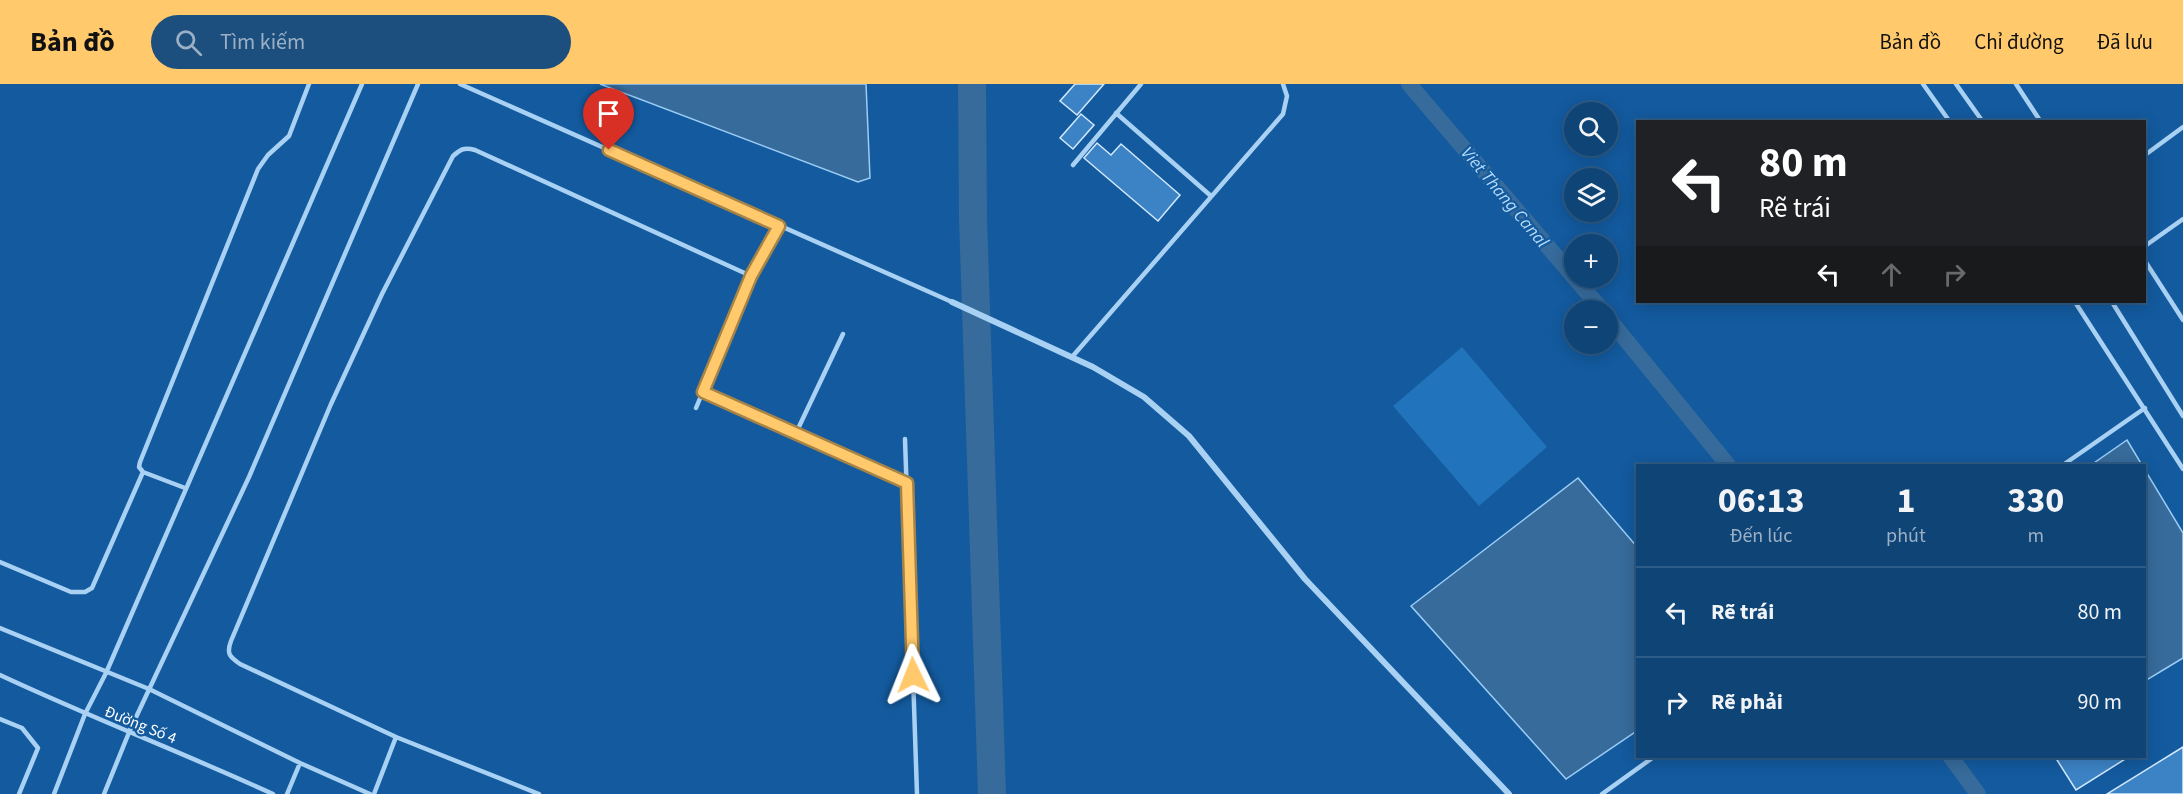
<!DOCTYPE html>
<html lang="vi">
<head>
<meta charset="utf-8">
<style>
	:root { --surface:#0e4476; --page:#1c4e7e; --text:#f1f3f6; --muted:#9bb0c5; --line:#2e5c88; --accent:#ffc96c }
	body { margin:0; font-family:"Source Sans 3",sans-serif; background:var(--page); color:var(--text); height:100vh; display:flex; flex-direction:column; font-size:22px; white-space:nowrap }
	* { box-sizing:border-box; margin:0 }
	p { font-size:20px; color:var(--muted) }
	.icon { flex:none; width:33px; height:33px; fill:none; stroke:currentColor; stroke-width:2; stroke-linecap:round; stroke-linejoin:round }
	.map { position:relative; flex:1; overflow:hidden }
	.panel { position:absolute; left:1636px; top:380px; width:510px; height:294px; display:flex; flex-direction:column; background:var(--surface); border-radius:0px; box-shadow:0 3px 15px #0003,0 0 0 2px var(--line) }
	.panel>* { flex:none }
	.hud { position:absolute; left:1636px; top:36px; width:510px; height:183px; border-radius:0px; box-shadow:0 3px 15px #0003,0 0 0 2px var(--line); background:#202124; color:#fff; overflow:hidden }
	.fabs { position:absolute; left:1564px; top:18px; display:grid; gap:12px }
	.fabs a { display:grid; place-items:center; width:54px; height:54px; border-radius:50%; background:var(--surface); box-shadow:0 3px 15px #0003,0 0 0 2px var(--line); font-size:30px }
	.pin { position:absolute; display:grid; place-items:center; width:51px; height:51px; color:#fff; margin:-62px -26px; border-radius:50% 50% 50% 0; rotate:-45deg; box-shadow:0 0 6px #0007 }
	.pin .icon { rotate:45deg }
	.me { position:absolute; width:66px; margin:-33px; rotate:358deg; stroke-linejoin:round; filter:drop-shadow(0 0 4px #0008) }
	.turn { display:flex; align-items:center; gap:21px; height:126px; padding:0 24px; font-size:27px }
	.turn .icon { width:78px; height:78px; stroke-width:2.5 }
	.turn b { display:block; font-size:42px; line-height:51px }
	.lanes { display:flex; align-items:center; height:57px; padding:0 24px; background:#0003; justify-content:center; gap:30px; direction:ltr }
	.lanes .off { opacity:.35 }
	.eta { display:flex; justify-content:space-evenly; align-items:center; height:102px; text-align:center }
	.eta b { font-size:36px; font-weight:700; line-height:42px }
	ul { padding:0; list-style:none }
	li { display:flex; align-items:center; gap:18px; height:90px; padding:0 24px; border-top:2px solid var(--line) }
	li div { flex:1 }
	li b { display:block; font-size:22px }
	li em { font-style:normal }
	header { display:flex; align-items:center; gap:36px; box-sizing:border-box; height:84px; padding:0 30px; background:var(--accent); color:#111 }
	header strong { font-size:28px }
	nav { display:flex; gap:33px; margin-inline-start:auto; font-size:21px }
	.search { width:420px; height:54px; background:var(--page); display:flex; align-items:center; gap:15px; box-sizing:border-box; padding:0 21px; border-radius:33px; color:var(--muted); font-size:22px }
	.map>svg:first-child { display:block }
</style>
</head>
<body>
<header>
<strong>Bản đồ</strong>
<div class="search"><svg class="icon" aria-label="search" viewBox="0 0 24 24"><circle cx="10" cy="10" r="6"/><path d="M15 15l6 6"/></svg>Tìm kiếm</div>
<nav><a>Bản đồ</a><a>Chỉ đường</a><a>Đã lưu</a></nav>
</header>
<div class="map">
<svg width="2183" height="710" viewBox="0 0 2183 710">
	<rect width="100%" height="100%" fill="#135a9e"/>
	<!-- green -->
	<path fill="#2173bb" d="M1462,263L1547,363L1479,422L1393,322Z"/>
	<!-- water -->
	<path fill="#376b9b" stroke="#9bcdf7" stroke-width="1.5" d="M600,0H866L870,94L858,98Z
		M2127,356L2142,381H2091Z
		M2145,386L2183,449V574L2145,597Z
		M1578,394L1638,464V646L1566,695L1411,522Z"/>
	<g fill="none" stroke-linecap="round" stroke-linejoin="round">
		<!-- canal -->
		<path stroke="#376b9b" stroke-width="16" d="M1409,0L1602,226
			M1608,234L1728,381
			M1950,672L1978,710"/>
		<!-- river -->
		<path stroke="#376b9b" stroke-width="28" d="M972,0L973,134L992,710"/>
	</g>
	<!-- building -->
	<path fill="#3c83c5" stroke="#d2e9fe" stroke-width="1.5" d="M1075,0H1104L1077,31L1060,17Z
		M1081,30L1094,41L1073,65L1060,54Z
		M1097,59L1111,71L1121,60L1180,111L1158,137L1084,74Z
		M2183,663V710H2107Z
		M2064,672H2130L2076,706L2057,676Z"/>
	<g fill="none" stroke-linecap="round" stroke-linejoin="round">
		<!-- service -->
		<path stroke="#a9d1f4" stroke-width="4.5" d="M460,0L952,218
			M1923,0L1950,38
			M1956,0L1983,38
			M2016,0L2041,38
			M1116,29L1211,112
			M2145,71L2183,43
			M1073,81L1141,0
			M2145,162L2183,135
			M2145,177L2183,236
			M2075,218L2183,385
			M2112,218L2183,332
			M1072,273L1283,30L1287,12L1283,0
			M703,308L907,399
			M696,324L751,192L779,142
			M796,349L843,250
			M905,355L917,710
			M2063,381L2145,324
			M185,404L143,388L139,383L140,378L258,85L268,71L289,52L309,0
			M0,478L71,508H85L92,504L143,388
			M0,544L149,605L300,679L370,710
			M0,591C90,633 183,669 273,710
			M0,635L22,644L38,664L19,710
			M54,710L85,630L106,589L362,0
			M104,710L130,646L249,393L418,0
			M287,710L300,679
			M374,710L396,653
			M539,710L396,653L240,580C230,573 226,570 231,557L331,320L382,210L453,72C461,65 464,63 475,66L751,192
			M1602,710L1655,672"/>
		<!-- minor -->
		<path stroke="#a9d1f4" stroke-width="6" d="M952,218L1093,283L1144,313L1189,352L1305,495L1509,710"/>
	</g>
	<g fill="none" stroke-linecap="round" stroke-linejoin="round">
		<defs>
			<path id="route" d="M609,66L779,142L751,192L703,308L907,399L913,591"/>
		</defs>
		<!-- route casing -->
		<use href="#route" stroke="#a68346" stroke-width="15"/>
		<!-- route -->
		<use href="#route" stroke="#ffc96c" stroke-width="10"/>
	</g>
	<g text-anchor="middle" stroke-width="4.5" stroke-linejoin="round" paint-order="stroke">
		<!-- street labels -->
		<g font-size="16" fill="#fff" stroke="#135a9e">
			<text transform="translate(141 640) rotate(22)" y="6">Đường Số 4</text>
		</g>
		<!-- water labels -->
		<g font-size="18" font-style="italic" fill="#b6dbfa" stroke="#135a9e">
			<text transform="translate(1505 113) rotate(50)" y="6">Viet Thang Canal</text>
		</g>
	</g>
</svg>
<div class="fabs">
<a><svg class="icon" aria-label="search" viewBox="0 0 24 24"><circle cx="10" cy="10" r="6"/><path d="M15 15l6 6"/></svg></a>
<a><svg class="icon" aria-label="layers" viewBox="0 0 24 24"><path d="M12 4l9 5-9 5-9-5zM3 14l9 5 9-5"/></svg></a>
<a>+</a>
<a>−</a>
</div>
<div class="pin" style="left:609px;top:66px;background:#d93025"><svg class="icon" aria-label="arrive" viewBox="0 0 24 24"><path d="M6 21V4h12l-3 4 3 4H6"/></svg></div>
<svg class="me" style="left:913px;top:591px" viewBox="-20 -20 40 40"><path d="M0-17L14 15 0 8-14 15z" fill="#ffc96c" stroke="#fff" stroke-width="4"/></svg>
<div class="hud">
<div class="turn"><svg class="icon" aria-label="left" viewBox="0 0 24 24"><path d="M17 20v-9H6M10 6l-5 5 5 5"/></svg><div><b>80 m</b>Rẽ trái</div></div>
<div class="lanes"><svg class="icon" aria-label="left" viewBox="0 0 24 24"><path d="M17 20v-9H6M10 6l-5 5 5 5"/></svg><svg class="icon off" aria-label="ahead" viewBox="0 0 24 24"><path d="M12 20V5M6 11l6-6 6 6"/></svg><svg class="icon off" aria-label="right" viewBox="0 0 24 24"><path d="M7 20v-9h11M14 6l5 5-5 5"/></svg></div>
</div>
<section class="panel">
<div class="eta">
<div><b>06:13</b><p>Đến lúc</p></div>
<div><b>1</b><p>phút</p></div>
<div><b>330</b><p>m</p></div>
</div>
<ul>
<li><svg class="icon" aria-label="left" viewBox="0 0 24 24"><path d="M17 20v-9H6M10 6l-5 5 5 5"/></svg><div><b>Rẽ trái</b></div><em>80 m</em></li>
<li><svg class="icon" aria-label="right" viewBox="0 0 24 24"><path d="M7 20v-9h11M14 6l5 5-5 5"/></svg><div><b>Rẽ phải</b></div><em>90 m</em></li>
</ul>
</section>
</div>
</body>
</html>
